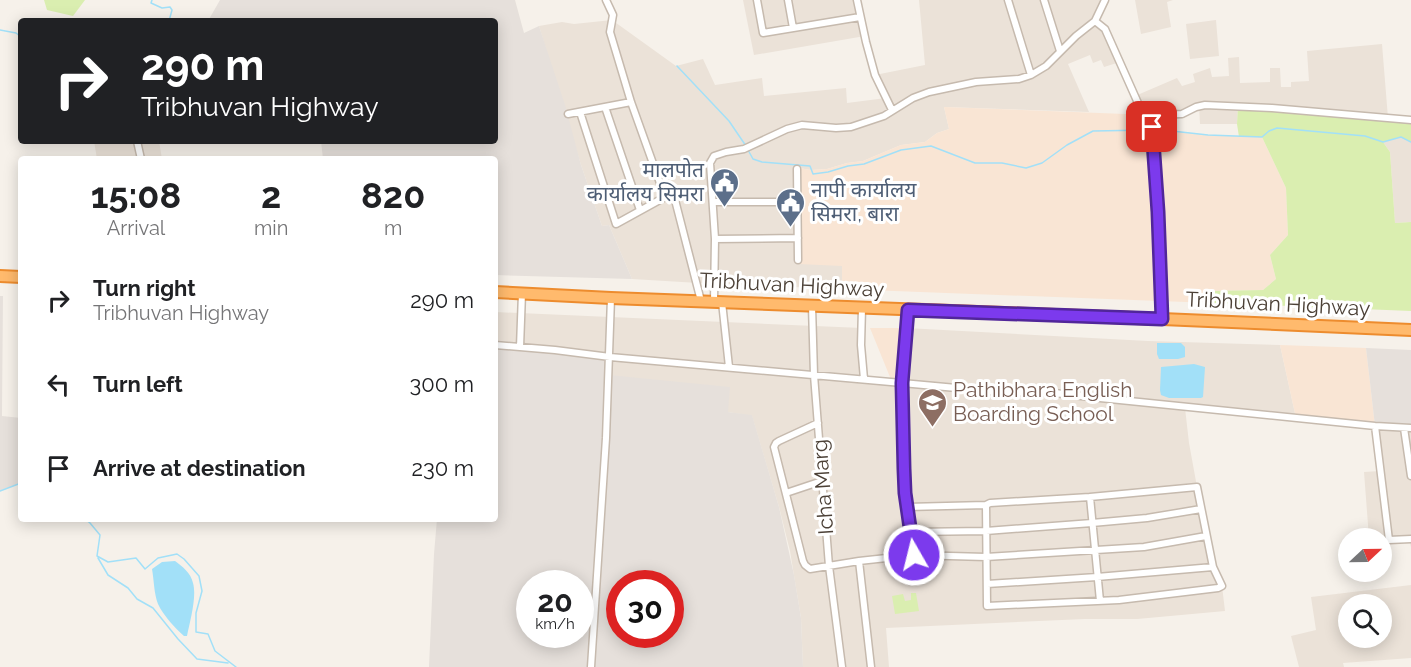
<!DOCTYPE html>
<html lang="en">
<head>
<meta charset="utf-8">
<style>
	:root { --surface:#fff; --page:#f2f2f2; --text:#202124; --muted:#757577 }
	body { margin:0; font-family:Raleway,"Noto Sans Devanagari",sans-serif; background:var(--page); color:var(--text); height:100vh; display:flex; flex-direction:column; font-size:22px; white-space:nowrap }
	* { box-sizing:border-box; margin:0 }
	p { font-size:20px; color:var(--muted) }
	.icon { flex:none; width:33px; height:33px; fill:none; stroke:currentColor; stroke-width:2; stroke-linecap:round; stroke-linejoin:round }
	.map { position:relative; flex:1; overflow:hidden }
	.details { position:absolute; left:18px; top:156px; width:480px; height:366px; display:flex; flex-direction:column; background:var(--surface); border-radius:6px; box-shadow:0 3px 15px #0003 }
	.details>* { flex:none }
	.guide { position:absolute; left:18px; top:18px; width:480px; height:126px; border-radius:6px; box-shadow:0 3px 15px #0003; background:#202124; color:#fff; overflow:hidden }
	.needle { width:39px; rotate:68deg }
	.fabs { position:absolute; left:1338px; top:528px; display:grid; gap:12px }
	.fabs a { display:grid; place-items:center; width:54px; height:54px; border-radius:50%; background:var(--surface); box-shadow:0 3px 15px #0003; font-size:30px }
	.speed { position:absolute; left:516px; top:570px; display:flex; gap:12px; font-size:30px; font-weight:700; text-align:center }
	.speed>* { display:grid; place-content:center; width:78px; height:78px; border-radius:50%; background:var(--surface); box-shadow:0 3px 15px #0003; line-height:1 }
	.speed small { font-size:15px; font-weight:400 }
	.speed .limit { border:9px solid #d22; background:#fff; color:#111 }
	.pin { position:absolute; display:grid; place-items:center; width:51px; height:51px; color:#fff; margin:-26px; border-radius:12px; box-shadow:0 3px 9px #0006 }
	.me { position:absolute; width:66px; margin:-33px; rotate:352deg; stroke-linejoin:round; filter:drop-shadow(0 0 4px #0008) }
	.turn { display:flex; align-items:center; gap:21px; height:126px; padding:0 24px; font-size:27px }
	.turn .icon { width:78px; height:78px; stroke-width:2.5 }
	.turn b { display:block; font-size:42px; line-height:51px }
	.eta { display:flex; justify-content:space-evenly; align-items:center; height:102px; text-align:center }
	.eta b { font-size:36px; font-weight:700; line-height:42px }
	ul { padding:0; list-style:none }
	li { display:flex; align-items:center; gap:18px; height:84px; padding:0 24px }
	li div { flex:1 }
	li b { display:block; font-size:22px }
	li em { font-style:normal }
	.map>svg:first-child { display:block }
</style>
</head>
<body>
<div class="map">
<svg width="1411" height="667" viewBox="0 0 1411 667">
	<rect width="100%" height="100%" fill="#f6f1ea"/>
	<!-- residential -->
	<path fill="#ebe2d8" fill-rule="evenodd" d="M743,0H857L865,36L754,55Z
		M919,0H1106L1095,21L1105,29L1120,62L1104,67L1101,60L1093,63L1090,55L1068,64L1089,112L944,107L949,129L937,133L925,142L901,145L863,161L847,163L827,169L811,170L799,168L842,266V289L715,284L632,279L609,225L602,226L581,165L539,26L562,22L574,24L612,20L676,66L703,59L715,85L762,78L764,96L846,88L847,103L886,98L875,75L925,65Z
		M1135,0H1173L1167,2L1171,27L1141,34Z
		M1216,20L1219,56L1190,59L1186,24Z
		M1382,44L1388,118L1238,107L1237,124H1200L1199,106L1182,114L1142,112L1135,96L1177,78L1182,86L1195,82L1193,74L1210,68L1212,77L1229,76L1228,58L1239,57L1240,83L1270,82V68H1280L1281,87H1291V82L1309,81L1307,51Z
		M1401,137L1411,142V222L1395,223L1390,152L1383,142Z
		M94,141H159L162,159H97Z
		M495,312L862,328L864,379L902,383L906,328L1148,341L1280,345L1296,418L1185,408L1189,443L1201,509L1206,536L1222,586L1225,611L1137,619H1085L886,628L889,667H803L801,618L790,551L779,507L752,416L728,412L609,375L495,345Z
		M1384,427L1411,428V547L1409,539L1382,540V538H1369L1364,472L1380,471L1375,430Z
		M1411,585V658L1343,663L1344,667H1299L1291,636L1316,630L1311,597ZM1348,604H1382V638H1348Z"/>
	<!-- commercial -->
	<path fill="#f9e5d4" d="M944,107L1151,115L1153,132L1157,129L1208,135L1262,137L1286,188L1288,235L1270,255L1276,279L1263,290L1212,291V303L842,289V266L799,264L798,238L799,168L811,170L827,169L847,163L863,161L901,145L925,142L937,133L949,129Z
		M870,328H906L902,383L892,382Z
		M1280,345L1366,348L1375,426L1296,418Z"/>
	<!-- industrial -->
	<path fill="#e6e0db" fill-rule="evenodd" d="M220,0H515L524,33L539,26L565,105L581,165L602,226L609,225L632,279L495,275V159H323L321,141H495V21H208Z
		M0,296H3L2,416L21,418V483L0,491Z
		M495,345L610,357L609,375L730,387L728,412L752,415L779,507L794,575L801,618L803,667H429L434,554L437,519H495ZM530,584H580V634H530ZM620,584H670V634H620Z
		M1366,348L1411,350V428L1375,426Z"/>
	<!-- green -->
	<path fill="#daeeb0" d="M44,0H85L73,16L47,10Z
		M1238,106L1411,120V142L1401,137L1383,142L1390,152L1395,223L1411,222V311L1212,303V291L1263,290L1276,279L1270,255L1288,235L1286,188L1262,137H1239L1237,124Z
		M911,593H916L919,611L895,614L892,596L903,594L905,601L911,600Z"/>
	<!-- water -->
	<path fill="#a2e0f8" d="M1157,343H1181L1185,347V357L1178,359H1159L1157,354Z
		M1194,364L1205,367L1203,397L1201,398H1169L1161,395L1160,390L1161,367Z
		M175,561C182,566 191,573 193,583C197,597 190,621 187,636H184C175,628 163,615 158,604C154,594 154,580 152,569L162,562Z"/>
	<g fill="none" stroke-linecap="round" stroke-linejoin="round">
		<!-- stream -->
		<path stroke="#a2e0f8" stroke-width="1.5" d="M152,0L151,3L162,8L170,7L172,10L169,21
			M0,30L16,33L21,37
			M677,66L729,121L746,146
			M1154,129L1208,135L1262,137L1269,131L1277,128L1365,136L1383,142L1401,137L1411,142
			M748,150L753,159L762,162L810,166L813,174L828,172L848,166L864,164L901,150L931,146L975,163H1002L1026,168L1042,163L1067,145L1093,131L1150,130
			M0,491L21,483
			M85,519L90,523L100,535L97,556L108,562L136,558L145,569L158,558L177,554L184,559L199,576L202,591L196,613V632L208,634L215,651L236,667
			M98,558L108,575L128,588L137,599L153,608L178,639L197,659L228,663"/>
		<defs>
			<path id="street" d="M606,0L613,15L610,32L631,102L665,197L674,196L701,301
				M757,0L763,33L860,17
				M788,0L793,28
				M857,0L866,42L875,75L892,110
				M1008,0L1031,75
				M1044,0L1060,51
				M1095,21L1105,29L1142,112L1151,115L1182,114L1196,107L1205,105L1272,108L1411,120
				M605,107L640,210
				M580,112L616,224L665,197
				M568,114L631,102
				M1151,115L1158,212L1162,319
				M137,141L141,159
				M797,169L798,260
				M713,202H798
				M715,239L798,238
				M714,301L715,239L710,163L714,156L726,152L744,149L787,129L802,125L836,128L851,127L884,116L913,98L929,92L976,82L1019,79L1031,75L1046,66L1076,36L1095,21L1105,0
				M722,302L729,367
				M812,306L814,375L829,566L842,667
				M862,308L861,345L864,379
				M908,310L902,383L904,469L905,493L914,555
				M495,345L555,350L610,357L902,383L1000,392L1054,393L1100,398L1375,426L1411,428
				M520,347L522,293
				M818,423L779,441L776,443L774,447L803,561L805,565L810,569L859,561L914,555L986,557L1144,547L1206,536
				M1375,426L1389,540L1411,539
				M1404,428L1411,476
				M786,493L822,481
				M1090,497L1100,601
				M907,507L986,505L987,606L1119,600L1218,588L1222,586L1213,567L1197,487L1090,497L990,503L986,505
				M911,532L986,531L1092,523L1147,518L1201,509
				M859,561L871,667
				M987,584L1097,577L1213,567
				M591,667L606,438L611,298"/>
			<path id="highway" d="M0,276L21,277
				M495,292L611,298L1162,319L1411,330"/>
		</defs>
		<!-- street casing -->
		<use href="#street" stroke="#c6baae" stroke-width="9"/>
		<!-- highway casing -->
		<use href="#highway" stroke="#ed8c2e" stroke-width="14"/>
		<!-- street -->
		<use href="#street" stroke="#fff" stroke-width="6"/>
		<!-- highway -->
		<use href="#highway" stroke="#ffba6d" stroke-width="10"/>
	</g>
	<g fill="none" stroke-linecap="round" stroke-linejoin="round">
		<defs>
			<path id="route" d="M914,555L905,493L904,469L902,383L908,310L1162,319L1158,212L1152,127"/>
		</defs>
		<!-- route casing -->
		<use href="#route" stroke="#51269a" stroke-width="15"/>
		<!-- route -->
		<use href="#route" stroke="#7c3aed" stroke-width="10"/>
	</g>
	<!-- icons -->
	<defs>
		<symbol id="civic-pin" viewBox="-11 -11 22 30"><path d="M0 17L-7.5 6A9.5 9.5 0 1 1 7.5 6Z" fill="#5c6f8a" stroke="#fff"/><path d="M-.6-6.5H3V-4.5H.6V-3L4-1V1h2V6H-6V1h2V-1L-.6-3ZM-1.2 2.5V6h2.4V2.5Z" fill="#fff"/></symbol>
		<symbol id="school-pin" viewBox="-11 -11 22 30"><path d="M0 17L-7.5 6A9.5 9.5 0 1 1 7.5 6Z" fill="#8d6e63" stroke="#fff"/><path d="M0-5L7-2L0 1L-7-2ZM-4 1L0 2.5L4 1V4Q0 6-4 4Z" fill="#fff"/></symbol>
	</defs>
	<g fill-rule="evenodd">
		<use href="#civic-pin" x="708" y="166" width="33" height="45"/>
		<use href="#civic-pin" x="774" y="186" width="33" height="45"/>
		<use href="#school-pin" x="916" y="386" width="33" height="45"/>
	</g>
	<g text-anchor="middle" stroke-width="6" stroke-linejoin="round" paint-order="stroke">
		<!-- service labels -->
		<g font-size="21" fill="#4e5e75" stroke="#fff" text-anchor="end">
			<text x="704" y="177">मालपोत<tspan x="704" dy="24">कार्यालय सिमरा</tspan></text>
			<text x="811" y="197" text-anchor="start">नापी कार्यालय<tspan x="811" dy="24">सिमरा, बारा</tspan></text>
		</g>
		<!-- street labels -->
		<g font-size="21" fill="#4c4137" stroke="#fff">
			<text transform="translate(792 285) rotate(3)" y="7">Tribhuvan Highway</text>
			<text transform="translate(1278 304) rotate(3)" y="7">Tribhuvan Highway</text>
			<text transform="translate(823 487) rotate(-94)" y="7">Icha Marg</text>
		</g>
		<!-- education labels -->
		<g font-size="21" fill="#785e54" stroke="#fff" text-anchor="start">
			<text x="953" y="397">Pathibhara English<tspan x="953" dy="24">Boarding School</tspan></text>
		</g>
	</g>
</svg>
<div class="fabs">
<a><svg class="needle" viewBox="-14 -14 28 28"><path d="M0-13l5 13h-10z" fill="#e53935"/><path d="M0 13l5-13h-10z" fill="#757577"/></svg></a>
<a><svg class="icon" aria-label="search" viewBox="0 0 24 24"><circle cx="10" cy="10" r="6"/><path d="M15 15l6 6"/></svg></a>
</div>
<div class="speed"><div>20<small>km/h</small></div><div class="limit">30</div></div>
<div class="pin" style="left:1152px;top:127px;background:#d93025"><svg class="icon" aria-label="arrive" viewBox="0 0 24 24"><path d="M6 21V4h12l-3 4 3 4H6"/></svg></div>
<svg class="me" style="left:914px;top:555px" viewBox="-20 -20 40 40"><circle r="17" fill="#7c3aed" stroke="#fff" stroke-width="3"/><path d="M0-11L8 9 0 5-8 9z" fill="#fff"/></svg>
<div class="guide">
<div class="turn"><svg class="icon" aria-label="right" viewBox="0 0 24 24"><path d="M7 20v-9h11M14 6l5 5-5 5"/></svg><div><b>290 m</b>Tribhuvan Highway</div></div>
</div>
<section class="details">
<div class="eta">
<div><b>15:08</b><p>Arrival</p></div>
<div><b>2</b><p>min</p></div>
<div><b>820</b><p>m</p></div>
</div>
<ul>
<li><svg class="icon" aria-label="right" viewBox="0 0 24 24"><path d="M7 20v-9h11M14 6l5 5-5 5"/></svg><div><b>Turn right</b><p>Tribhuvan Highway</p></div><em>290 m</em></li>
<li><svg class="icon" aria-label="left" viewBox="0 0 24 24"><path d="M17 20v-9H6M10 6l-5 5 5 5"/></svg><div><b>Turn left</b></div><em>300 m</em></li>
<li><svg class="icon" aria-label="arrive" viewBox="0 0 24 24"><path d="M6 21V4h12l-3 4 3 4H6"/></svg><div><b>Arrive at destination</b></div><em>230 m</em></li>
</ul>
</section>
</div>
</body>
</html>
